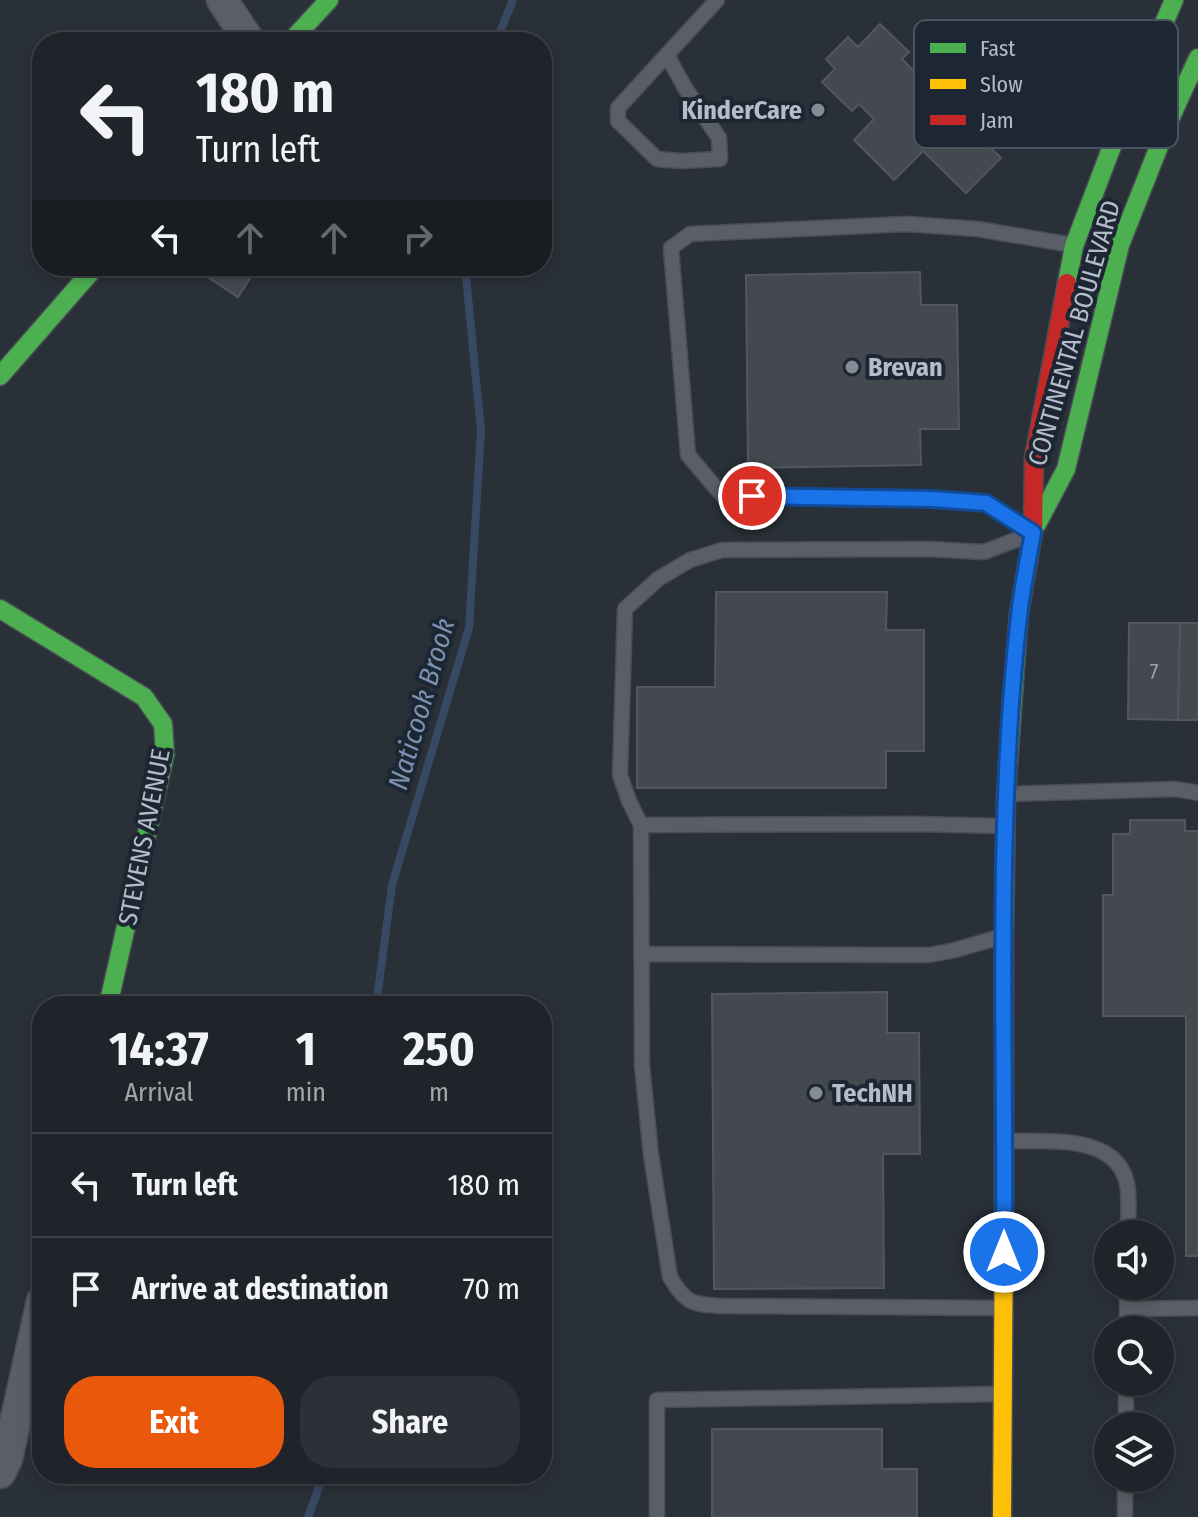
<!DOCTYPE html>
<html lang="en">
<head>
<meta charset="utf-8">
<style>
	:root { --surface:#20242a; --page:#2d3036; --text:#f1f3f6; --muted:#a2a4a8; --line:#3d4147; --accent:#ea580c }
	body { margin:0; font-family:"Fira Sans Condensed",sans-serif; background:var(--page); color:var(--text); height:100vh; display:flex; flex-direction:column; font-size:30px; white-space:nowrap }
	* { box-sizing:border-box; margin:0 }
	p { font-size:26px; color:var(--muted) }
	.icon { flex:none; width:44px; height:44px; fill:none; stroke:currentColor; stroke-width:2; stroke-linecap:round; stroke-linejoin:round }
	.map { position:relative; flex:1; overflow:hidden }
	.panel { position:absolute; left:32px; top:996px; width:520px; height:488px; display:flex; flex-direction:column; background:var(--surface); border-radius:32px; box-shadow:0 4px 12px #0003,0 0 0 2px var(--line) }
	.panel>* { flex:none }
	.hud { position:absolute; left:32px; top:32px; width:520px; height:244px; border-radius:32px; box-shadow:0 4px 12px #0003,0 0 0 2px var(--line); background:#20242a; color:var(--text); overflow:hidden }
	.buttons { position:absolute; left:1094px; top:1220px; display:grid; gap:16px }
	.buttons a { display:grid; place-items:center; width:80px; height:80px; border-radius:50%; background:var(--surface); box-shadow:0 4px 12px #0003,0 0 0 2px var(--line); font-size:40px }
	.pin { position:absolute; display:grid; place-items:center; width:68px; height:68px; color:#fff; margin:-34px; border:4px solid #fff; border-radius:50%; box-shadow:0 2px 8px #0007 }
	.me { position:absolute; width:88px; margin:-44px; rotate:0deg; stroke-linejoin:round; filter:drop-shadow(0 0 6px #0008) }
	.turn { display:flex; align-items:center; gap:28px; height:168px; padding:0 32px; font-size:36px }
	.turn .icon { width:104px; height:104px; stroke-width:2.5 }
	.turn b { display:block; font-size:56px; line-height:68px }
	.lanes { display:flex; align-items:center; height:76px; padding:0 32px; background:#0003; justify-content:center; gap:40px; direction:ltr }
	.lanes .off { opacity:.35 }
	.eta { display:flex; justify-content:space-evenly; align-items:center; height:136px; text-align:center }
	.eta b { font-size:48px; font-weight:700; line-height:56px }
	.cta { display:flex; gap:16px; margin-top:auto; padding:16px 32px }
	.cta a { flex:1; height:92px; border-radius:32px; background:var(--accent); color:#fff; font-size:32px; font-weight:700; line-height:92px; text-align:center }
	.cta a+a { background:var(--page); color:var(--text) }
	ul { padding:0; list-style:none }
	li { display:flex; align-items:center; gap:24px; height:104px; padding:0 32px; border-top:2px solid var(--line) }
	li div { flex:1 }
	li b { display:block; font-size:30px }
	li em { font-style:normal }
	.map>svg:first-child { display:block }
</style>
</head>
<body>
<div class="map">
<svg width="1198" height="1517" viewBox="0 0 1198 1517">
	<rect width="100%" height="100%" fill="#2a3038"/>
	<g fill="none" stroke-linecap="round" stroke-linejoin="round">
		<!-- stream -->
		<path stroke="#384963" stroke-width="8" d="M496,42L513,0
			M376,1006L392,885L469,628L481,430L465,266
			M308,1517L324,1474"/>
	</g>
	<!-- building -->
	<path fill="#444950" stroke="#52575f" stroke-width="2" d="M880,24L909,52L902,59L918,75L935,58L978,102L962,119L1001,158L966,193L923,151L894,180L854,140L874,119L859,104L852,111L822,82L835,69L826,59L848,37L858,47Z
		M208,266H238L252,275L238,297L203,274Z
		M920,272L921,305H957L959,429H920L921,465L748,468L746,275Z
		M716,592H887L886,630H924V751H886V788H637V687H715Z
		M1129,623H1180L1178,720L1128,719Z
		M1180,623H1198V720H1178Z
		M1130,820H1185V831H1198V1256H1186V1016H1103V895H1113V834H1130Z
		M887,992V1033H919L920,1154H883L884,1288L714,1289L712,994Z
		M712,1429H882V1469H917V1517H712Z"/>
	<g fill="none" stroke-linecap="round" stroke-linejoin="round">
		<defs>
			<path id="lane" d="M667,55L685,88L719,138L720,159L681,161L657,159L618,121V108L717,0
				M1026,528L986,503L932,499L722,495L688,455L671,248L690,234L906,224L978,229L1072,245
				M1011,794L1176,789L1198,793
				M641,825L914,824L1001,826
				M643,954L929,955L955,950L1000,937
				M1009,1141C1050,1142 1122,1133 1128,1190C1129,1204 1128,1220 1128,1234
				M999,1308L722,1306C692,1304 686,1304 670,1277L651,1155L642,1065L641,825L629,801L620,775L625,609L658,579L690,560L722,550L929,549L984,552L1026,536
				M1127,1309L1198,1308
				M1127,1330V1286
				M1126,1426V1382
				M657,1517V1400L999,1394
				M1125,1517V1478"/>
			<path id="street" d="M222,0L250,42
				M0,1473L7,1459L42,1301"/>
			<path id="fast" d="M290,42L329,0
				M1067,283L1074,246L1122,120L1174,0
				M0,376L96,266
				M1037,524L1066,469L1120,245L1169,121L1198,58
				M0,609L144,697L163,724L165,754L108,1006
				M1004,1214V936L1006,794L1019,613L1028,561"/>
			<path id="slow" d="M1002,1517L1004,1214"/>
			<path id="jam" d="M1028,561L1033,533L1034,458L1067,283"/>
		</defs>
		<!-- lane casing -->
		<use href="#lane" stroke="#484c53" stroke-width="17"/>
		<!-- street casing -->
		<use href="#street" stroke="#484c53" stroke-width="33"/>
		<!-- fast casing -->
		<use href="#fast" stroke="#484c53" stroke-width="21"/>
		<!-- slow casing -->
		<use href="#slow" stroke="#484c53" stroke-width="21"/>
		<!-- jam casing -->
		<use href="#jam" stroke="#484c53" stroke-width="21"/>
		<!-- lane -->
		<use href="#lane" stroke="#5a5e66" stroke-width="14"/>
		<!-- street -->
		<use href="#street" stroke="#5a5e66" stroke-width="30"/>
		<!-- fast -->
		<use href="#fast" stroke="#4caf50" stroke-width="18"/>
		<!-- slow -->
		<use href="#slow" stroke="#ffc107" stroke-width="18"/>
		<!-- jam -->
		<use href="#jam" stroke="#c62828" stroke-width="18"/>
	</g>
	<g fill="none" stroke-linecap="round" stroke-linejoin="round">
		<defs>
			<path id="route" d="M752,496L932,499L986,503L1033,533C1028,560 1022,588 1019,616C995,827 1006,1040 1004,1252"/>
		</defs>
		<!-- route casing -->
		<use href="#route" stroke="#114b97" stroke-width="20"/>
		<!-- route -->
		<use href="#route" stroke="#1a73e8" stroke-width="14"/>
	</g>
	<!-- markers -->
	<g fill="#848b96" stroke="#1d2633" stroke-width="3">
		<circle cx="818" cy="110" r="8"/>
		<circle cx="852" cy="367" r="8"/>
		<circle cx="816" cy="1093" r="8"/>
	</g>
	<g text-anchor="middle" stroke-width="8" stroke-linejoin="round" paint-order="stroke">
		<!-- number labels -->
		<g font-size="22" fill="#989fab">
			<text x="1154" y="679">7</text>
		</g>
		<!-- poi labels -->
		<g font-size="26" font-weight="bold" fill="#b4bcc9" stroke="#1d2633" text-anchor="start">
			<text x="802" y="119" text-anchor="end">KinderCare</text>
			<text x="868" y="376">Brevan</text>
			<text x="832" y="1102">TechNH</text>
		</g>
		<!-- street labels -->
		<g font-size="26" fill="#b4bcc9" stroke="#1d2633">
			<text transform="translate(1074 333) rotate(-74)" y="9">CONTINENTAL BOULEVARD</text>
			<text transform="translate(144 837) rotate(-79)" y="9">STEVENS AVENUE</text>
		</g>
		<!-- water labels -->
		<g font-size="28" font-style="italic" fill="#7c92b1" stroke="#1d2633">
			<text transform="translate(421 704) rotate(-74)" y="10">Naticook Brook</text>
		</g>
	</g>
	<!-- legend -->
	<rect x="914" y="20" width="264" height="128" rx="12" fill="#1d2633" stroke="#4a5360" stroke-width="2"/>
	<rect x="930" y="43" width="36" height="10" fill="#4caf50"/>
	<rect x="930" y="79" width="36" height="10" fill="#ffc107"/>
	<rect x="930" y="115" width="36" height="10" fill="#c62828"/>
	<g font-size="22" fill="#b4bcc9">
		<text x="980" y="56">Fast</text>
		<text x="980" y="92">Slow</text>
		<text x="980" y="128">Jam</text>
	</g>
</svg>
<div class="buttons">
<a><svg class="icon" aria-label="sound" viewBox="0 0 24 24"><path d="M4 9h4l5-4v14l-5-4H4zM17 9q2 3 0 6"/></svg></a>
<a><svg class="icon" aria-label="search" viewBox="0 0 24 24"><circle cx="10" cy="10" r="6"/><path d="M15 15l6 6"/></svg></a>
<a><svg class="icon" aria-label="layers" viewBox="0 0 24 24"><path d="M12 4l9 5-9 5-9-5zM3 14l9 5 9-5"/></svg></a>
</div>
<div class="pin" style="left:752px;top:496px;background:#d93025"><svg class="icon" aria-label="arrive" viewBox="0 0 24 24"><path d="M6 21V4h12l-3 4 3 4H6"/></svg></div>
<svg class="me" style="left:1004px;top:1252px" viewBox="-20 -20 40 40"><circle r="17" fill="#1a73e8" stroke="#fff" stroke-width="3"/><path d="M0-11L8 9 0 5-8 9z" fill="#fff"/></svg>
<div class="hud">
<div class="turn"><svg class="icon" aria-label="left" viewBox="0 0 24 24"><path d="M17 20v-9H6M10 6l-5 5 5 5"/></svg><div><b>180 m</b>Turn left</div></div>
<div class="lanes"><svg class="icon" aria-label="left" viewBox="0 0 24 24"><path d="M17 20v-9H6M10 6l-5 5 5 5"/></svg><svg class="icon off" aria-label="ahead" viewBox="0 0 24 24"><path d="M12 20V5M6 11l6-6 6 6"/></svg><svg class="icon off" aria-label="ahead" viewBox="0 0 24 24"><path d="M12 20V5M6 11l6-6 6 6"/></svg><svg class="icon off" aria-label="right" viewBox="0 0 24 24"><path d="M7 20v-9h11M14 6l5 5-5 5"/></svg></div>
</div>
<section class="panel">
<div class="eta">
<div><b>14:37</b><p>Arrival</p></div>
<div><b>1</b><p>min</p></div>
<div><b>250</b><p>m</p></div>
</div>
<ul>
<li><svg class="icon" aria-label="left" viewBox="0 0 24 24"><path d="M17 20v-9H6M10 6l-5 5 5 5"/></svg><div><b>Turn left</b></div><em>180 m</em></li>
<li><svg class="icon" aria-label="arrive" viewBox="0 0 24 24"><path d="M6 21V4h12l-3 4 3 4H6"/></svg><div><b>Arrive at destination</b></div><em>70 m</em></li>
</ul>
<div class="cta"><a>Exit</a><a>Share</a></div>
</section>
</div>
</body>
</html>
